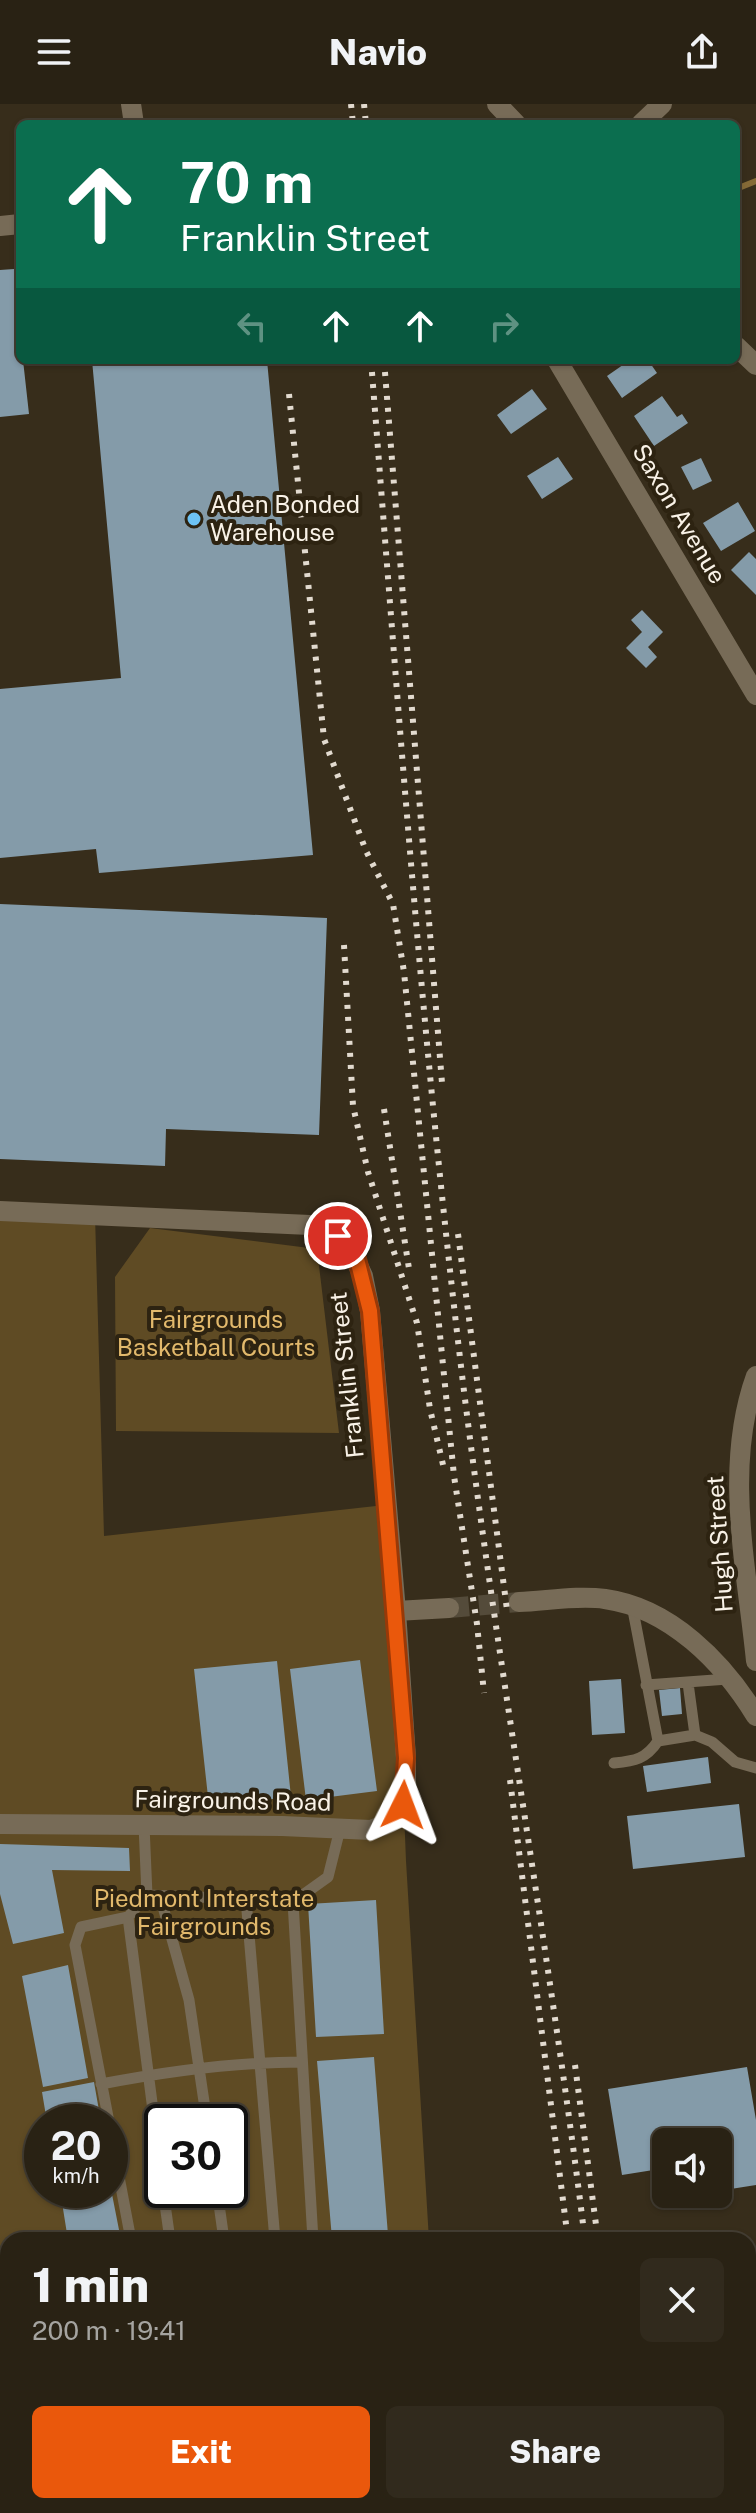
<!DOCTYPE html>
<html lang="en">
<head>
<meta charset="utf-8">
<style>
	:root { --surface:#292214; --page:#312a1d; --text:#f1f3f6; --muted:#a5a4a0; --line:#453f34; --accent:#ea580c }
	body { margin:0; font-family:"Public Sans",sans-serif; background:var(--page); color:var(--text); height:100vh; display:flex; flex-direction:column; font-size:30px; white-space:nowrap }
	* { box-sizing:border-box; margin:0 }
	p { font-size:26px; color:var(--muted) }
	.icon { flex:none; width:44px; height:44px; fill:none; stroke:currentColor; stroke-width:2; stroke-linecap:round; stroke-linejoin:round }
	.map { position:relative; flex:1; overflow:hidden }
	.drawer { position:absolute; left:0px; top:2128px; width:756px; height:282px; display:flex; flex-direction:column; background:var(--surface); border-radius:24px 24px 0 0; box-shadow:0 2px 6px #0004,0 0 0 2px var(--line) }
	.drawer>* { flex:none }
	.guide { position:absolute; left:16px; top:16px; width:724px; height:244px; border-radius:12px; box-shadow:0 2px 6px #0004,0 0 0 2px var(--line); background:#0b6e4f; color:#fff; overflow:hidden }
	.controls { position:absolute; left:652px; top:2024px; display:grid; gap:16px }
	.controls a { display:grid; place-items:center; width:80px; height:80px; border-radius:12px; background:var(--surface); box-shadow:0 2px 6px #0004,0 0 0 2px var(--line); font-size:40px }
	.speed { position:absolute; left:24px; top:2000px; display:flex; gap:16px; font-size:40px; font-weight:700; text-align:center }
	.speed>* { display:grid; place-content:center; width:104px; height:104px; border-radius:50%; background:var(--surface); box-shadow:0 2px 6px #0004,0 0 0 2px var(--line); line-height:1 }
	.speed small { font-size:20px; font-weight:400 }
	.speed .limit { border:4px solid #111; border-radius:12px; background:#fff; color:#111 }
	.pin { position:absolute; display:grid; place-items:center; width:68px; height:68px; color:#fff; margin:-34px; border:4px solid #fff; border-radius:50%; box-shadow:0 2px 8px #0007 }
	.me { position:absolute; width:88px; margin:-44px; rotate:3deg; stroke-linejoin:round; filter:drop-shadow(0 0 6px #0008) }
	.turn { display:flex; align-items:center; gap:28px; height:168px; padding:0 32px; font-size:36px }
	.turn .icon { width:104px; height:104px; stroke-width:2.5 }
	.turn b { display:block; font-size:56px; line-height:68px }
	.lanes { display:flex; align-items:center; height:76px; padding:0 32px; background:#0003; justify-content:center; gap:40px; direction:ltr }
	.lanes .off { opacity:.35 }
	.round { display:grid; place-items:center; flex:none; width:84px; height:84px; border-radius:12px; background:var(--page) }
	.overview { display:flex; align-items:center; justify-content:space-between; height:136px; padding:0 32px }
	h1 { font-size:48px; font-weight:800; line-height:60px }
	.primary-button { display:flex; gap:16px; margin-top:auto; padding:16px 32px }
	.primary-button a { flex:1; height:92px; border-radius:12px; background:var(--accent); color:#fff; font-size:32px; font-weight:800; line-height:92px; text-align:center }
	.primary-button a+a { background:var(--page); color:var(--text) }
	header { display:flex; justify-content:space-between; align-items:center; height:104px; padding:0 32px; background:var(--surface); font-size:36px; font-weight:800 }
	.map>svg:first-child { display:block }
</style>
</head>
<body>
<header><svg class="icon" aria-label="menu" viewBox="0 0 24 24"><path d="M4 6h16M4 12h16M4 18h16"/></svg>Navio<svg class="icon" aria-label="share" viewBox="0 0 24 24"><path d="M12 15V3M7 8l5-5 5 5M5 13v7h14v-7"/></svg></header>
<div class="map">
<svg width="756" height="2409" viewBox="0 0 756 2409">
	<rect width="100%" height="100%" fill="#372d1b"/>
	<!-- green -->
	<path fill="#5f4b24" fill-rule="evenodd" d="M0,1107L95,1111L104,1432L385,1401L396,1507L406,1757L429,2136H8V2402H413L412,2409H0ZM42,2018H110V2086H42ZM162,2018H230V2086H162Z
		M150,1124L317,1145L339,1329L116,1327L115,1173Z"/>
	<g fill="none" stroke-linecap="round" stroke-linejoin="round">
		<!-- stream -->
		<path stroke="#856a37" stroke-width="6" d="M736,85L756,77"/>
	</g>
	<!-- building -->
	<path fill="#849ba9" d="M14,165L20,223V256H23L29,310L0,313V166Z
		M92,256H267L313,751L99,769L96,745L0,754V585L121,574Z
		M630,256H648L657,269L622,294L607,272Z
		M532,285L547,305L511,330L497,311Z
		M662,292L677,313L682,310L688,319L654,342L634,312Z
		M558,353L573,375L542,395L527,372Z
		M701,354L712,377L693,386L681,363Z
		M738,398L755,427L721,447L703,419Z
		M749,448L756,455V491L731,466Z
		M642,506L663,528L648,543L657,553L646,564L626,544L642,528L631,516Z
		M0,800L327,814L319,1031L166,1025L165,1062L0,1055Z
		M360,1556L377,1687L306,1696L290,1565Z
		M277,1557L291,1693L209,1702L194,1565Z
		M621,1575L625,1629L592,1631L589,1577Z
		M680,1584L682,1610L662,1612L659,1586Z
		M708,1653L711,1679L647,1688L643,1662Z
		M739,1700L745,1753L633,1765L627,1712Z
		M0,1740L129,1744L130,1767L52,1766L64,1829L13,1840L0,1790Z
		M376,1796L384,1930L316,1933L308,1800Z
		M68,1861L88,1974L43,1983L22,1872Z
		M374,1953L388,2131L332,2135L317,1957Z
		M747,1963L756,2016V2081L718,2087V2038H666V2064L622,2071L608,1985Z
		M94,1978L101,2018H47L42,1988Z
		M110,2080L121,2136H68L60,2086H110Z"/>
	<g fill="none" stroke-linecap="round" stroke-linejoin="round">
		<!-- street-tunnel -->
		<path stroke="#544b3a" stroke-width="20" stroke-dasharray="20 10" stroke-linecap="butt" d="M449,1504L519,1498"/>
		<!-- lane -->
		<path stroke="#776b57" stroke-width="11" d="M632,1501L658,1637L695,1631L712,1638L735,1658L756,1664
			M688,1579L695,1631
			M646,1581L728,1575
			M614,1659C635,1657 646,1655 658,1637
			M147,1791L246,1795L275,2136
			M160,1792L189,1896L207,2018
			M246,1795L293,1798L313,2136
			M293,1798L328,1773L340,1725
			M128,1813L162,2076
			M101,1980C168,1967 235,1958 302,1958
			M109,2018L75,1841L81,1823L128,1813L147,1791L144,1721
			M110,2025L131,2136
			M163,2086L170,2136
			M217,2086L224,2136
			M171,2402L172,2409
			M309,2402L310,2409"/>
		<!-- street -->
		<path stroke="#776b57" stroke-width="20" d="M131,0L134,20
			M497,0L516,20
			M641,20L662,0
			M0,122L20,120
			M736,242L756,261
			M557,256L756,591
			M0,1107L310,1121L338,1132L349,1142L363,1172L370,1207L396,1507L449,1504
			M756,1272C723,1363 747,1465 756,1557
			M519,1498C546,1497 578,1491 605,1495C670,1504 723,1558 756,1612
			M0,1720L282,1722L371,1726L391,1718L398,1710L406,1690V1654L396,1507"/>
		<!-- rail -->
		<path stroke="#e2dacf" stroke-width="6" stroke-dasharray="4 8" stroke-linecap="butt" d="M351,0L353,20
			M364,0L366,20
			M371,256C398,597 422,939 463,1279C498,1566 550,1850 585,2136
			M384,256L442,979
			M289,290L324,635L366,747L393,800L404,868L454,1372L477,1520L484,1589
			M344,841L353,1002L368,1068L417,1219L430,1305L444,1365
			M384,1005L410,1171
			M458,1130L507,1506
			M510,1676L568,2136
			M575,1961L598,2136
			M593,2402V2409
			M609,2402V2409
			M622,2402L623,2409"/>
	</g>
	<g fill="none" stroke-linecap="round" stroke-linejoin="round">
		<defs>
			<path id="route" d="M338,1132L357,1155L370,1207L406,1654L403,1701"/>
		</defs>
		<!-- route casing -->
		<use href="#route" stroke="#983908" stroke-width="20"/>
		<!-- route -->
		<use href="#route" stroke="#ea580c" stroke-width="14"/>
	</g>
	<!-- markers -->
	<circle fill="#6dc2f3" stroke="#2d2311" stroke-width="3" cx="194" cy="415" r="8"/>
	<g text-anchor="middle" stroke-width="8" stroke-linejoin="round" paint-order="stroke">
		<!-- poi labels -->
		<g font-size="24" fill="#f9f2e7" stroke="#2d2311" text-anchor="start">
			<text x="210" y="409">Aden Bonded<tspan x="210" dy="28">Warehouse</tspan></text>
		</g>
		<!-- street labels -->
		<g font-size="24" fill="#f9f2e7" stroke="#2d2311">
			<text transform="translate(679 410) rotate(59)" y="8">Saxon Avenue</text>
			<text transform="translate(347 1271) rotate(-96)" y="8">Franklin Street</text>
			<text transform="translate(720 1440) rotate(-94)" y="8">Hugh Street</text>
			<text transform="translate(233 1697) rotate(1)" y="8">Fairgrounds Road</text>
		</g>
		<!-- park labels -->
		<g font-size="24" fill="#e2b96c" stroke="#2d2311">
			<text x="216" y="1224">Fairgrounds<tspan x="216" dy="28">Basketball Courts</tspan></text>
			<text x="204" y="1803">Piedmont Interstate<tspan x="204" dy="28">Fairgrounds</tspan></text>
		</g>
	</g>
</svg>
<div class="controls">
<a><svg class="icon" aria-label="sound" viewBox="0 0 24 24"><path d="M4 9h4l5-4v14l-5-4H4zM17 9q2 3 0 6"/></svg></a>
</div>
<div class="speed"><div>20<small>km/h</small></div><div class="limit">30</div></div>
<div class="pin" style="left:338px;top:1132px;background:#d93025"><svg class="icon" aria-label="arrive" viewBox="0 0 24 24"><path d="M6 21V4h12l-3 4 3 4H6"/></svg></div>
<svg class="me" style="left:403px;top:1701px" viewBox="-20 -20 40 40"><path d="M0-17L14 15 0 8-14 15z" fill="#ea580c" stroke="#fff" stroke-width="4"/></svg>
<div class="guide">
<div class="turn"><svg class="icon" aria-label="ahead" viewBox="0 0 24 24"><path d="M12 20V5M6 11l6-6 6 6"/></svg><div><b>70 m</b>Franklin Street</div></div>
<div class="lanes"><svg class="icon off" aria-label="left" viewBox="0 0 24 24"><path d="M17 20v-9H6M10 6l-5 5 5 5"/></svg><svg class="icon" aria-label="ahead" viewBox="0 0 24 24"><path d="M12 20V5M6 11l6-6 6 6"/></svg><svg class="icon" aria-label="ahead" viewBox="0 0 24 24"><path d="M12 20V5M6 11l6-6 6 6"/></svg><svg class="icon off" aria-label="right" viewBox="0 0 24 24"><path d="M7 20v-9h11M14 6l5 5-5 5"/></svg></div>
</div>
<section class="drawer">
<div class="overview"><div><h1>1 min</h1><p>200 m · 19:41</p></div><a class="round"><svg class="icon" aria-label="close" viewBox="0 0 24 24"><path d="M6 6l12 12M18 6L6 18"/></svg></a></div>
<div class="primary-button"><a>Exit</a><a>Share</a></div>
</section>
</div>
</body>
</html>
